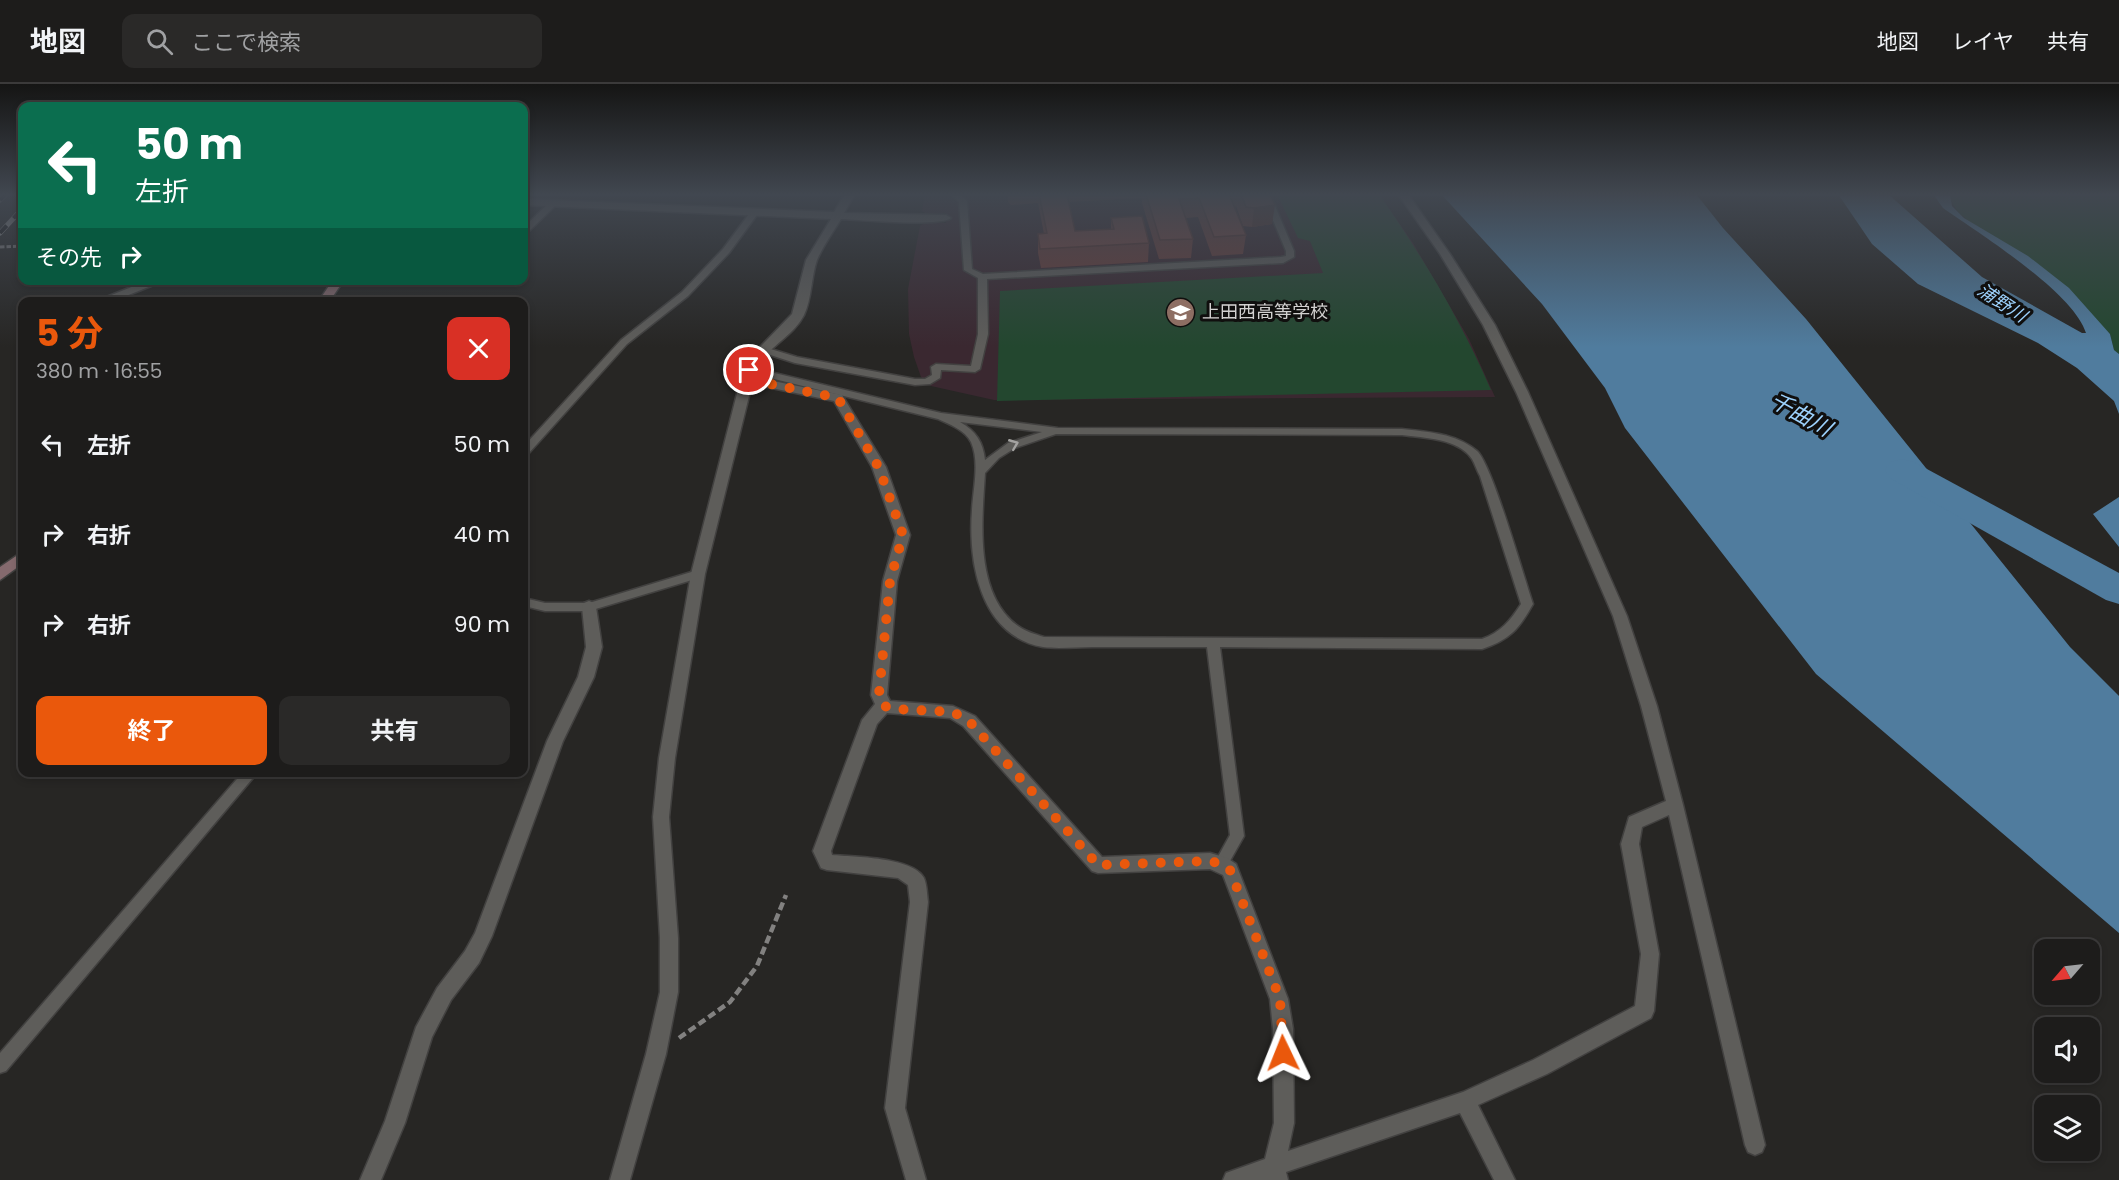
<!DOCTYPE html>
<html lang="ja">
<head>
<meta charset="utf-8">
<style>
	:root { --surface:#1d1c1b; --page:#2a2928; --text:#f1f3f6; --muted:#a0a1a3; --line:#3b3a3a; --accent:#ea580c }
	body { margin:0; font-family:Poppins,"Noto Sans JP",sans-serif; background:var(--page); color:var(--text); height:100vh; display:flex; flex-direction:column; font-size:22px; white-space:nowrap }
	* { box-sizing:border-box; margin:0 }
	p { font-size:20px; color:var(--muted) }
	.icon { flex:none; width:33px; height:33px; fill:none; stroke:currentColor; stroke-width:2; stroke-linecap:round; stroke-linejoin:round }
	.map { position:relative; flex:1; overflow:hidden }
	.details { position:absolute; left:18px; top:213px; width:510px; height:480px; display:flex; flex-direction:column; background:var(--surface); border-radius:12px; box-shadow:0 3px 9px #0003,0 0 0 2px var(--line) }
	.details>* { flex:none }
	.guide { position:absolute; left:18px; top:18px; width:510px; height:183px; border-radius:12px; box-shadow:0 3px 9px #0003,0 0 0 2px var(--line); background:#0b6e4f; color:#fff; overflow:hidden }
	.needle { width:39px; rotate:242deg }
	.controls { position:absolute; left:2034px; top:855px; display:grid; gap:12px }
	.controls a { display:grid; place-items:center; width:66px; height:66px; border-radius:12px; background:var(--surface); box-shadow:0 3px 9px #0003,0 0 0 2px var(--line); font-size:30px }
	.pin { position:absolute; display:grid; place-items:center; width:51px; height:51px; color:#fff; margin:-26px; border:3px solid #fff; border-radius:50%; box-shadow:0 2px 6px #0007 }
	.me { position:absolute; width:66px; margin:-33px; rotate:358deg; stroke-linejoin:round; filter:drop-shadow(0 0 4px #0008) }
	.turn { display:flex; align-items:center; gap:21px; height:126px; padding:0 18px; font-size:27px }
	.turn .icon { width:78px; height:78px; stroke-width:2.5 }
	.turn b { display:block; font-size:42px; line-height:51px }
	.then { display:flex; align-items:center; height:57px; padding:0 18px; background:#0003; gap:12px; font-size:22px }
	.round { display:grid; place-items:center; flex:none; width:63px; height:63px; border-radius:12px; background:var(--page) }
	.summary { display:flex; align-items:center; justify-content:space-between; height:102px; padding:0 18px }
	h1 { font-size:36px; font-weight:700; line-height:45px; color:var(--accent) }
	.cta { display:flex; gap:12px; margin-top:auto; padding:12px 18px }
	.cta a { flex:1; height:69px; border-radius:12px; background:var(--accent); color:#fff; font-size:24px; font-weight:700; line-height:69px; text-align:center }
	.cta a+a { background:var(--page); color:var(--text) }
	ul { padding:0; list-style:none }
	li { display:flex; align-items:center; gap:18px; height:90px; padding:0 18px }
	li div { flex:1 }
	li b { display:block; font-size:22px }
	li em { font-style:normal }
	header { display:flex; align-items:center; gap:36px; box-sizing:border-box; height:84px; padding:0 30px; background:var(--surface); border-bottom:2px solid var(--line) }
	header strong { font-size:28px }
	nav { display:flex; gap:33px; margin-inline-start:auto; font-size:21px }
	.search { width:420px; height:54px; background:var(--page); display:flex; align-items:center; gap:15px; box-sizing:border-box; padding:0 21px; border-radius:12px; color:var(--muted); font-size:22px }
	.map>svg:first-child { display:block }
</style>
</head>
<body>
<header>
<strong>地図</strong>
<div class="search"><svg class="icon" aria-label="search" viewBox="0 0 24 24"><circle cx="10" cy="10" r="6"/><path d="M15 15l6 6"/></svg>ここで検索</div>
<nav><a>地図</a><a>レイヤ</a><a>共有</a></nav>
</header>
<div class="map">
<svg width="2119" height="1096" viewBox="0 0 2119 1096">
	<rect width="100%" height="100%" fill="#272624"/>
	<!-- education -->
	<path fill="#3a2830" d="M925,110H1379L1413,159L1469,255L1495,313L994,316L931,302L921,293L914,273L909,250L908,205L920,142L924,139H946V129L927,130L922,127Z"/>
	<!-- green -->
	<path fill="#23472f" d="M1277,110H1379C1422,172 1461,236 1491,306L997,317L1000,207L1323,189L1310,157L1298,154Z
		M1950,110H2119V270L2114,266L2110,250L1985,148C1969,137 1953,129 1950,110Z"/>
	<!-- water -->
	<path fill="#507c9e" d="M1441,110H1696L1723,144L1806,235L2070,563L2119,612V849L1816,590L1625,344L1605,304L1542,220Z
		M1838,110H1888L1982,193L2082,249H2086C2073,208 1980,150 1943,124L1933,110H1950L1952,122L1964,134L2028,172L2069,204L2110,250L2114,266L2119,270V330L2114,317L2077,284L2038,259L1918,200L1872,160Z
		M2119,413V463L2093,430Z"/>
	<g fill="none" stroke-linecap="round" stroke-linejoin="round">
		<!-- river -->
		<path fill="#507c9e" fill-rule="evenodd" d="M1902,375L1914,378L2119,489V520L2106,516L1890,394L1885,386L1890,378Z"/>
		<defs>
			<path id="lane" d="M951,110H959L967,117L972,185L983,190L1281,173L1286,172V167L1262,110H1270L1294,167V173L1283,179L987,195L988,250L980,285L975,288L941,286L940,294L930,300L915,301L795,279L761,268V264L764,263L797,273L915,295H925L932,291L931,283L936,280L971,282L978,250V194L964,186L959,118Z
				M550,118L557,120L527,149H524V143Z
				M752,126L759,128L729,169L688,212L627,260L528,370L524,371V362L621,256L682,208L723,165Z
				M749,283L941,329L1058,344L1402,345C1428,348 1456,349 1477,367C1492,380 1524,494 1533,520C1519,545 1510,556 1482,565L1220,563L1244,752L1226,784L1221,786L1216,784L1214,780L1230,751L1207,563C1169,563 1131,563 1093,563C1077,563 1058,565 1043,563C980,552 968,478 972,426C973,405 980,378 971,358C965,346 949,340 938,335L746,288L744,286ZM960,338L1042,348L1008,359L985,376C983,358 976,347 960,338ZM1056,350L1402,351C1424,354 1458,354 1472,375C1475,380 1477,387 1480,392L1521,520C1510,537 1501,548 1482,555L1044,553C1035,550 1026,548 1018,542C974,510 982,437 985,389L999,374L1015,364Z
				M698,486L704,490L702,493L589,527H545L524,522V514L545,519H589Z
				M243,688H258L6,987L0,989V969Z"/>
			<path id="street" d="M845,110H855L844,129L946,131L951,134C939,143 861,136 841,135C833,148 823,162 817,176C811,193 812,214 804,231C792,255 760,266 753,293L842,311L886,383L910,451L897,497L887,611L890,617L953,622L975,632L1102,773L1210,769L1227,774L1236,780L1288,915L1293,945L1294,1039L1288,1067L1463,1008L1533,976L1635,922L1641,870L1621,760L1629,733L1666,717L1641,622L1613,532L1516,308L1483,241L1440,170L1398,110H1408L1450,170L1495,241L1528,308L1627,532L1657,622L1683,721L1765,1061L1762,1068L1755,1071L1748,1068L1745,1061L1669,731L1642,743L1639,760L1659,870L1654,927L1651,934L1547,990L1478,1021L1515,1096H1494L1460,1029L1286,1088L1288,1096H1223L1226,1089L1265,1075L1274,1039L1273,945L1270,915L1223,791L1210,785L1098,789L1092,787L963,642L950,634L887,629L877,640L831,767L832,771C854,773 913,773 924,794C927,801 927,811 928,818L905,1024L926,1096H906L885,1024L910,818L908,801L898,794L827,786L821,784L813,767L862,636L875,620L871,611L883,497L896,451L872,383L834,317L752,300L705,490L675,674L669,733L678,854V908L666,970L630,1096H610L646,970L660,908V854L653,733L659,674L691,490L743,286L760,263L792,230L806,176L831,135L524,121V115L834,128Z
				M149,196H166L111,218H94Z
				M589,517L594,519L596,523L602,563L594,593L563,657L492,852L479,879L451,916L432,953L405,1039L381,1096H360L385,1037L416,943L437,904L465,867L475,849L547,657L578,593L586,563L582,523L584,519Z"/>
			<path id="secondary" d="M333,196H344L329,218H318Z
				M22,468V480L0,496V483Z"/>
		</defs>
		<!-- lane casing -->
		<use href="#lane" stroke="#424140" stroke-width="3"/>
		<!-- street casing -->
		<use href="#street" stroke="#424140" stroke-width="3"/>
		<!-- secondary casing -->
		<use href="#secondary" stroke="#424140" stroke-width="3"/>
		<!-- path-far1 -->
		<path stroke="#828180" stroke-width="3" stroke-dasharray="4.5 2" stroke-linecap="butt" d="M0,163L22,162"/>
		<!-- path -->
		<path stroke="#828180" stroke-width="4.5" stroke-dasharray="8 4" stroke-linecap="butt" d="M679,954L730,918L757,882L786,811"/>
		<!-- lane -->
		<use href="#lane" fill="#5e5d5a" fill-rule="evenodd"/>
		<!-- street -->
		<use href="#street" fill="#5e5d5a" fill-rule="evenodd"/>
		<!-- secondary -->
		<use href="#secondary" fill="#856a6e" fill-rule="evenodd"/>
		<defs>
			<path id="rail" d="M0,116L6,110
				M0,149L22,125"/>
		</defs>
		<!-- rail casing -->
		<use href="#rail" stroke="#9b9a99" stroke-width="5"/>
		<!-- rail -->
		<use href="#rail" stroke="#100f0e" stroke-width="4" stroke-dasharray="10" stroke-linecap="butt"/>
	</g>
	<!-- wall -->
	<path fill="#693c39" d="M1008,110H1270L1272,140L1252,143L1243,142L1236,122L1235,123L1246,151L1243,170L1212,172L1198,133L1186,134L1193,155L1191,174L1159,175L1142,119V114L1068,118L1075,147L1111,145V134L1149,159L1148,178L1041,184L1038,169V150H1044L1038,119L1011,121L1008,118Z"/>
	<!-- shaded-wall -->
	<path fill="#55312e" d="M1275,121L1272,140L1252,143L1254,124Z"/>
	<!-- building -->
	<path fill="#7a4642" stroke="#55312e" stroke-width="1.5" d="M1039,110H1067L1075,147L1114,145L1111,134L1142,132L1149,159L1040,165L1038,150L1047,149Z
		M1146,110H1229L1246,151L1214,153L1199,114L1179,115L1193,155L1160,156Z
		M1241,110H1270L1275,121L1254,124L1246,123Z"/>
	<!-- one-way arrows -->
	<defs><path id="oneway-chevron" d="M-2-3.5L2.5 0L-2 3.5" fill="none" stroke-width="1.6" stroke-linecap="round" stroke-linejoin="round" transform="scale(1.5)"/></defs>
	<use stroke="#a4a3a1" href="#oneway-chevron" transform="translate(1014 360) rotate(-22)"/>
	<!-- sky -->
	<linearGradient id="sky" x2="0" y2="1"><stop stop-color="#151514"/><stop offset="0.42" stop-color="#414750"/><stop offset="1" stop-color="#414750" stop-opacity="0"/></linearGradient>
	<rect width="2119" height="263" fill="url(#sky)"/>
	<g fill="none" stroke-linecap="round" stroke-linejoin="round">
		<!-- route -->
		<path stroke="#ea580c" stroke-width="10" stroke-dasharray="0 18" d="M749,286L746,295L838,314L879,384L903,451L890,497L879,610L884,622L895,625L953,628L969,637L1098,781L1210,777L1221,780L1230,786L1280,915L1283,969"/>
	</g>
	<!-- icons -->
	<defs>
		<symbol id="school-disc" viewBox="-11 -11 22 22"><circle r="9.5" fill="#8d6e63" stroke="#100f0e"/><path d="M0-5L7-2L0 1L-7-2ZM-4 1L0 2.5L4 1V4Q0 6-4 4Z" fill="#fff"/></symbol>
	</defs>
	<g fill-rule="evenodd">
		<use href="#school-disc" x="1164" y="212" width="33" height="33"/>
	</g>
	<g text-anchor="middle" stroke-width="6" stroke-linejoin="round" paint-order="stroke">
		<!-- far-water labels -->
		<g font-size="18" font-style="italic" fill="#9cd1fc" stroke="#100f0e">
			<text transform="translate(2002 219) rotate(33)" y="6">浦野川</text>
		</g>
		<!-- far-poi labels -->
		<g font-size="18" fill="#d2d1d0" stroke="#100f0e" text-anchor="start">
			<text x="1202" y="234">上田西高等学校</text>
		</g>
		<!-- water labels -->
		<g font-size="22" font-style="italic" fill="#9cd1fc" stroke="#100f0e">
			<text transform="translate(1801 330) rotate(29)" y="8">千曲川</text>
		</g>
	</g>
</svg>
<div class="controls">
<a><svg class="needle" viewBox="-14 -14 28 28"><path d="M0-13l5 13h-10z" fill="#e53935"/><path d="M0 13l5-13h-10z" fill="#a0a1a3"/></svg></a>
<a><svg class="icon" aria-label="sound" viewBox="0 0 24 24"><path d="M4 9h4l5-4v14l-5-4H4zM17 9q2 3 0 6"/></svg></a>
<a><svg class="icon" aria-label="layers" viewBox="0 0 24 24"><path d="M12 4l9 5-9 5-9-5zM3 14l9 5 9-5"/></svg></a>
</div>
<div class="pin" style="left:749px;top:286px;background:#d93025"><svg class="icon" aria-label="arrive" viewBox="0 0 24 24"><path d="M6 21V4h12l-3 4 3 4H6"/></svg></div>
<svg class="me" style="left:1283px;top:969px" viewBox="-20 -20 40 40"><path d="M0-17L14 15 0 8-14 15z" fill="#ea580c" stroke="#fff" stroke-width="4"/></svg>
<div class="guide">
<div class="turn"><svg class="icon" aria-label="left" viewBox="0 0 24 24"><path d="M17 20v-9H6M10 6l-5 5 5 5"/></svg><div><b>50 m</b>左折</div></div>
<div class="then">その先<svg class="icon" aria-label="right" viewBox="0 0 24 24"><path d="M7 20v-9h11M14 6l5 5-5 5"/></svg></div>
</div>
<section class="details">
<div class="summary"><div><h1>5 分</h1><p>380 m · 16:55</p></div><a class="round" style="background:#d93025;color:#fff"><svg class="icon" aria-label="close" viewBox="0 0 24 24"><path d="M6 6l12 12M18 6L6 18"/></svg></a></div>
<ul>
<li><svg class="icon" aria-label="left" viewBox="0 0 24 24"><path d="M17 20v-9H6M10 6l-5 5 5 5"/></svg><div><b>左折</b></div><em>50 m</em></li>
<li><svg class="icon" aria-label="right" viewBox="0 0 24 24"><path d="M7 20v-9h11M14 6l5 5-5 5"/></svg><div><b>右折</b></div><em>40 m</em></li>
<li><svg class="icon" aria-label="right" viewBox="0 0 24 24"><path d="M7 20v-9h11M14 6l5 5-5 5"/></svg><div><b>右折</b></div><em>90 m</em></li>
</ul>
<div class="cta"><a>終了</a><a>共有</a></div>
</section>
</div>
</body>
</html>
